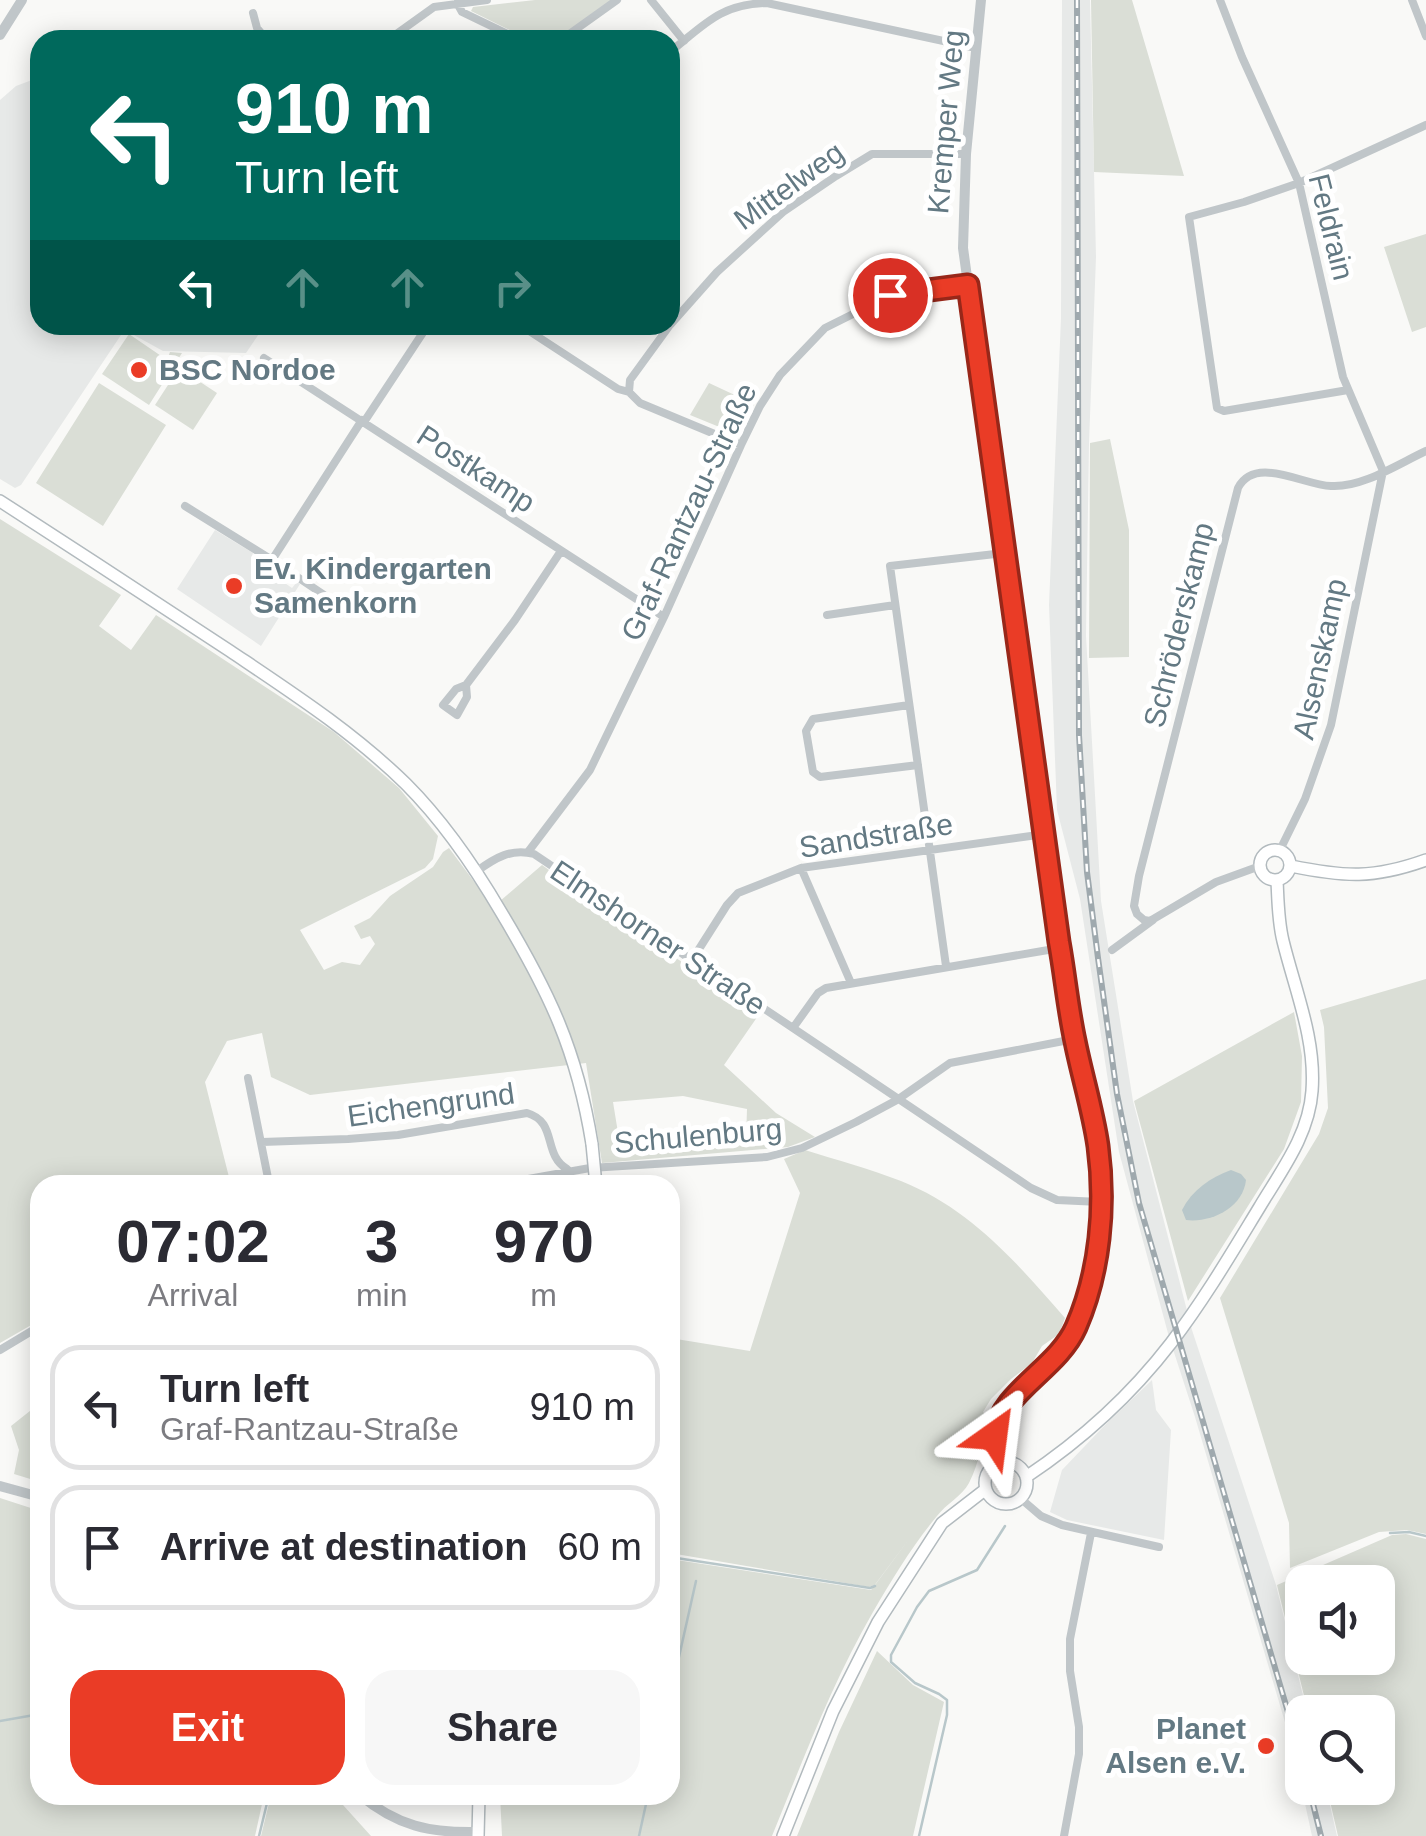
<!DOCTYPE html>
<html lang="en">
<head>
<meta charset="utf-8">
<style>
	:root { --surface:#fff; --page:#f7f7f7; --text:#2b2b33; --muted:#7c7c81; --line:#e1e1e2; --accent:#ea3c26 }
	body { margin:0; font-family:Helvetica,sans-serif; background:var(--page); color:var(--text); height:100vh; display:flex; flex-direction:column; font-size:38px; white-space:nowrap }
	* { box-sizing:border-box; margin:0 }
	p { font-size:32px; color:var(--muted) }
	.icon { flex:none; width:55px; height:55px; fill:none; stroke:currentColor; stroke-width:2; stroke-linecap:round; stroke-linejoin:round }
	.map { position:relative; flex:1; overflow:hidden }
	.drawer { position:absolute; left:30px; top:1175px; width:650px; height:630px; display:flex; flex-direction:column; background:var(--surface); border-radius:30px; box-shadow:0 5px 25px #0003 }
	.drawer>* { flex:none }
	.top-card { position:absolute; left:30px; top:30px; width:650px; height:305px; border-radius:30px; box-shadow:0 5px 25px #0003; background:#00695c; color:#fff; overflow:hidden }
	.buttons { position:absolute; left:1285px; top:1565px; display:grid; gap:20px }
	.buttons a { display:grid; place-items:center; width:110px; height:110px; border-radius:20px; background:var(--surface); box-shadow:0 5px 25px #0003; font-size:50px }
	.pin { position:absolute; display:grid; place-items:center; width:85px; height:85px; color:#fff; margin:-42px; border:5px solid #fff; border-radius:50%; box-shadow:0 2px 10px #0007 }
	.me { position:absolute; width:110px; margin:-55px; rotate:31deg; stroke-linejoin:round; filter:drop-shadow(0 0 8px #0008) }
	.turn { display:flex; align-items:center; gap:35px; height:210px; padding:0 40px; font-size:45px }
	.turn .icon { width:130px; height:130px; stroke-width:2.5 }
	.turn b { display:block; font-size:70px; line-height:85px }
	.lanes { display:flex; align-items:center; height:95px; padding:0 40px; background:#0003; justify-content:center; gap:50px; direction:ltr }
	.lanes .off { opacity:.35 }
	.eta { display:flex; justify-content:space-evenly; align-items:center; height:170px; text-align:center }
	.eta b { font-size:60px; font-weight:800; line-height:70px }
	.button { display:flex; gap:20px; margin-top:auto; padding:20px 40px }
	.button a { flex:1; height:115px; border-radius:30px; background:var(--accent); color:#fff; font-size:40px; font-weight:800; line-height:115px; text-align:center }
	.button a+a { background:var(--page); color:var(--text) }
	ul { padding:0; list-style:none }
	li { display:flex; align-items:center; gap:30px; height:125px; margin:0 20px 15px; padding:0 20px; border:5px solid var(--line); border-radius:30px }
	li div { flex:1 }
	li b { display:block; font-size:38px }
	li em { font-style:normal }
	.map>svg:first-child { display:block }
</style>
</head>
<body>
<div class="map">
<svg width="1426" height="1836" viewBox="0 0 1426 1836">
	<rect width="100%" height="100%" fill="#f9f9f7"/>
	<!-- built -->
	<path fill="#e7e9e8" d="M1062,0H1090L1096,257L1089,443L1086,636L1101,901L1133,1101L1192,1330L1276,1585L1307,1712H1302V1788H1326L1337,1836H1312L1294,1753L1195,1417L1169,1337L1119,1152L1080,899L1057,810L1049,605L1061,318Z
		M40,77V325H265L246,353L163,351L123,329L121,335L21,485L15,488L0,479V100L16,86Z
		M215,530L253,553L251,558L277,575L279,579L292,588L297,582L300,584L261,646L177,589Z
		M1152,1380L1156,1410L1171,1430L1164,1540L1067,1520L1050,1512L1062,1470L1103,1427Z"/>
	<!-- green -->
	<path fill="#daded6" fill-rule="evenodd" d="M535,0H612L556,40H530L471,11L473,7Z
		M1091,0H1132L1184,176L1094,172Z
		M1426,234V327L1412,332L1384,247Z
		M129,334L167,360L170,352L182,353L149,405L102,374Z
		M179,368L217,393L193,430L155,405Z
		M99,383L166,425L103,526L36,483Z
		M709,383L754,404L739,435L690,415Z
		M1110,439L1129,530V657L1089,658L1090,443Z
		M0,519L121,595L99,626L131,650L156,615L334,732L399,788L438,836L433,859L425,868L300,930L324,970L342,962L360,965L375,944L370,936L361,939L354,926L370,918L390,896L433,867L443,852L449,848L493,907L542,865L621,922L760,1013L724,1065L776,1113L815,1137L788,1147L602,1163L586,1063L310,1095L271,1077L262,1033L227,1041L205,1082L231,1185H40V1320L0,1343ZM683,1096L747,1109L746,1141L620,1145L613,1102Z
		M1426,979V1534L1407,1530L1379,1532L1290,1568L1289,1523L1220,1298L1319,1134L1328,1108L1324,1027L1320,1010Z
		M1294,1012L1302,1056L1301,1102L1284,1149L1188,1301L1134,1101Z
		M805,1150C837,1160 870,1169 901,1181C971,1209 1017,1263 1065,1318L1059,1334L1042,1346L1032,1363L1011,1379L991,1399L983,1412L988,1417C982,1440 980,1462 969,1483C962,1496 946,1504 937,1516C913,1545 892,1579 873,1612C832,1683 803,1760 772,1836H502L500,1795H670V1559L871,1590L912,1535L875,1585L869,1587L670,1553V1338L750,1351L800,1193L784,1159Z
		M40,1403V1482L14,1474L19,1450L11,1426Z
		M0,1498L40,1511V1795H264L255,1836H0Z
		M1406,1534L1426,1539V1836H1338L1327,1788H1378V1712H1308L1277,1585L1392,1535ZM1302,1582H1378V1658H1302Z
		M877,1651L913,1685L944,1702L913,1836H797L839,1732Z
		M271,1795H334L371,1836H261Z"/>
	<!-- water -->
	<path fill="#b8c7ca" d="M1231,1170L1241,1174L1246,1180C1243,1208 1211,1223 1186,1220L1182,1210C1192,1190 1211,1177 1231,1170Z"/>
	<g fill="none" stroke-linecap="round" stroke-linejoin="round">
		<!-- stream -->
		<path stroke="#b8c7ca" stroke-width="2.5" d="M1390,1533L1409,1532L1426,1536
			M670,1557L870,1588L875,1586
			M670,1697L696,1581
			M0,1721L40,1714
			M259,1836L269,1795
			M639,1836L648,1795
			M919,1836L947,1715V1700L939,1694L915,1683L891,1662V1655L917,1607L929,1591L977,1570L1005,1526"/>
		<defs>
			<path id="secondary" d="M0,501C77,551 153,600 230,651C291,692 353,732 406,784C443,821 474,866 501,912C549,992 577,1050 592,1144
				M1260 865a15 15 0 1 1 30 0a15 15 0 1 1-30 0Z
				M1291,866C1345,877 1373,879 1426,860
				M985 1483a21 21 0 1 1 42 0a21 21 0 1 1-42 0Z
				M1026,1477C1080,1441 1131,1395 1171,1343C1204,1300 1231,1254 1259,1208C1281,1171 1309,1135 1312,1091C1316,1039 1295,990 1283,941C1278,921 1278,901 1277,880
				M478,1836L479,1795
				M783,1836L833,1711L878,1622L942,1523L986,1489"/>
		</defs>
		<!-- secondary casing -->
		<use href="#secondary" stroke="#b2babe" stroke-width="14"/>
		<!-- minor -->
		<path stroke="#c0c6c9" stroke-width="8" d="M651,0L684,41
			M1220,0L1242,57L1299,183L1343,377L1383,471
			M1412,0L1426,36
			M457,3L462,12L520,40
			M253,13L257,28L267,40
			M388,40L434,7L487,0
			M561,40L617,0
			M670,52C704,25 720,4 767,3L976,48
			M520,325L618,389L629,392
			M670,325L717,272L783,212L836,176L872,154H966
			M670,325L630,380L629,392L640,403L741,445
			M264,358L664,617
			M1348,390L1224,411L1217,408L1189,217L1244,202L1299,183L1426,125
			M364,422L428,325
			M185,506L272,560L351,613
			M272,560L362,420
			M827,615L895,605
			M466,685L467,697L457,715L443,705L456,689L466,685L515,620L561,551
			M909,705L813,719L806,731L813,772L820,777L918,765
			M1280,850L1305,799L1331,725L1383,471
			M528,852L590,770L664,617L741,445L760,406L780,375L825,328L891,295L968,285
			M1260,866L1216,882L1150,921L1144,920L1137,914L1134,906L1139,876L1238,488C1255,455 1303,485 1331,486C1362,488 1398,464 1426,451
			M801,868L851,983
			M477,871C495,858 511,848 534,854L1031,1188L1057,1200L1100,1202
			M1112,950L1153,920
			M692,960L727,905L738,893L801,868L1045,834
			M946,966L890,566L1004,553
			M793,1028L818,993L826,988L1060,948
			M248,1078L268,1178
			M262,1142L348,1139L398,1135L527,1113C558,1122 542,1154 567,1169
			M494,1185L590,1168L767,1157L802,1148L856,1122L897,1100L950,1063L1074,1039
			M0,1350L40,1326
			M1020,1498L1041,1516L1062,1525L1159,1547
			M1064,1836L1079,1754V1727L1070,1671V1639L1091,1533"/>
		<!-- tertiary -->
		<path stroke="#c0c6c9" stroke-width="10" d="M981,0L966,154L963,248L1059,943L1074,1039L1099,1152L1100,1188L1098,1252L1090,1287L1072,1336L1056,1357L1011,1401L1001,1414L993,1435L1000,1463
			M0,35L22,0
			M0,1486L40,1497
			M360,1795C397,1826 430,1833 477,1832"/>
		<!-- secondary -->
		<use href="#secondary" stroke="#fff" stroke-width="11"/>
		<defs>
			<path id="rail" d="M1077,0L1079,735L1087,872L1098,958L1117,1094L1139,1203L1302,1760
				M1309,1788L1321,1836"/>
		</defs>
		<!-- rail casing -->
		<use href="#rail" stroke="#9fa9ae" stroke-width="6"/>
		<!-- rail -->
		<use href="#rail" stroke="#fff" stroke-width="2.5" stroke-dasharray="8" stroke-linecap="butt"/>
		<defs>
			<path id="secondary-bridge" d="M592,1144L596,1185"/>
		</defs>
		<!-- secondary-bridge casing -->
		<use href="#secondary-bridge" stroke="#b2babe" stroke-width="14" stroke-linecap="butt"/>
		<!-- secondary-bridge -->
		<use href="#secondary-bridge" stroke="#fff" stroke-width="11"/>
	</g>
	<g fill="none" stroke-linecap="round" stroke-linejoin="round">
		<defs>
			<path id="route" d="M890,295L968,285L1059,942C1065,975 1068,1009 1075,1041C1082,1076 1093,1111 1098,1146C1106,1206 1100,1272 1076,1327C1057,1370 1002,1390 994,1436"/>
		</defs>
		<!-- route casing -->
		<use href="#route" stroke="#982719" stroke-width="25"/>
		<!-- route -->
		<use href="#route" stroke="#ea3c26" stroke-width="18"/>
	</g>
	<!-- markers -->
	<g fill="#ea3c26" stroke="#fff" stroke-width="4">
		<circle cx="139" cy="370" r="10"/>
		<circle cx="234" cy="586" r="10"/>
		<circle cx="1266" cy="1746" r="10"/>
	</g>
	<g text-anchor="middle" stroke-width="10" stroke-linejoin="round" paint-order="stroke">
		<!-- street labels -->
		<g font-size="30" fill="#637983" stroke="#fff">
			<text transform="translate(946 122) rotate(-85)" y="10">Kremper Weg</text>
			<text transform="translate(789 186) rotate(-36)" y="10">Mittelweg</text>
			<text transform="translate(1331 227) rotate(76)" y="10">Feldrain</text>
			<text transform="translate(476 469) rotate(33)" y="10">Postkamp</text>
			<text transform="translate(689 512) rotate(-65)" y="10">Graf-Rantzau-Straße</text>
			<text transform="translate(1179 625) rotate(-76)" y="10">Schröderskamp</text>
			<text transform="translate(1320 659) rotate(-78)" y="10">Alsenskamp</text>
			<text transform="translate(876 836) rotate(-9)" y="10">Sandstraße</text>
			<text transform="translate(658 938) rotate(34)" y="10">Elmshorner Straße</text>
			<text transform="translate(431 1105) rotate(-8)" y="10">Eichengrund</text>
			<text transform="translate(698 1136) rotate(-5)" y="10">Schulenburg</text>
		</g>
		<!-- poi labels -->
		<g font-size="30" font-weight="bold" fill="#637983" stroke="#fff" text-anchor="start">
			<text x="159" y="380">BSC Nordoe</text>
			<text x="254" y="579">Ev. Kindergarten<tspan x="254" dy="34">Samenkorn</tspan></text>
			<text x="1246" y="1739" text-anchor="end">Planet<tspan x="1246" dy="34">Alsen e.V.</tspan></text>
		</g>
	</g>
</svg>
<div class="buttons">
<a><svg class="icon" aria-label="sound" viewBox="0 0 24 24"><path d="M4 9h4l5-4v14l-5-4H4zM17 9q2 3 0 6"/></svg></a>
<a><svg class="icon" aria-label="search" viewBox="0 0 24 24"><circle cx="10" cy="10" r="6"/><path d="M15 15l6 6"/></svg></a>
</div>
<div class="pin" style="left:890px;top:295px;background:#d93025"><svg class="icon" aria-label="arrive" viewBox="0 0 24 24"><path d="M6 21V4h12l-3 4 3 4H6"/></svg></div>
<svg class="me" style="left:994px;top:1436px" viewBox="-20 -20 40 40"><path d="M0-17L14 15 0 8-14 15z" fill="#ea3c26" stroke="#fff" stroke-width="4"/></svg>
<div class="top-card">
<div class="turn"><svg class="icon" aria-label="left" viewBox="0 0 24 24"><path d="M17 20v-9H6M10 6l-5 5 5 5"/></svg><div><b>910 m</b>Turn left</div></div>
<div class="lanes"><svg class="icon" aria-label="left" viewBox="0 0 24 24"><path d="M17 20v-9H6M10 6l-5 5 5 5"/></svg><svg class="icon off" aria-label="ahead" viewBox="0 0 24 24"><path d="M12 20V5M6 11l6-6 6 6"/></svg><svg class="icon off" aria-label="ahead" viewBox="0 0 24 24"><path d="M12 20V5M6 11l6-6 6 6"/></svg><svg class="icon off" aria-label="right" viewBox="0 0 24 24"><path d="M7 20v-9h11M14 6l5 5-5 5"/></svg></div>
</div>
<section class="drawer">
<div class="eta">
<div><b>07:02</b><p>Arrival</p></div>
<div><b>3</b><p>min</p></div>
<div><b>970</b><p>m</p></div>
</div>
<ul>
<li><svg class="icon" aria-label="left" viewBox="0 0 24 24"><path d="M17 20v-9H6M10 6l-5 5 5 5"/></svg><div><b>Turn left</b><p>Graf-Rantzau-Straße</p></div><em>910 m</em></li>
<li><svg class="icon" aria-label="arrive" viewBox="0 0 24 24"><path d="M6 21V4h12l-3 4 3 4H6"/></svg><div><b>Arrive at destination</b></div><em>60 m</em></li>
</ul>
<div class="button"><a>Exit</a><a>Share</a></div>
</section>
</div>
</body>
</html>
